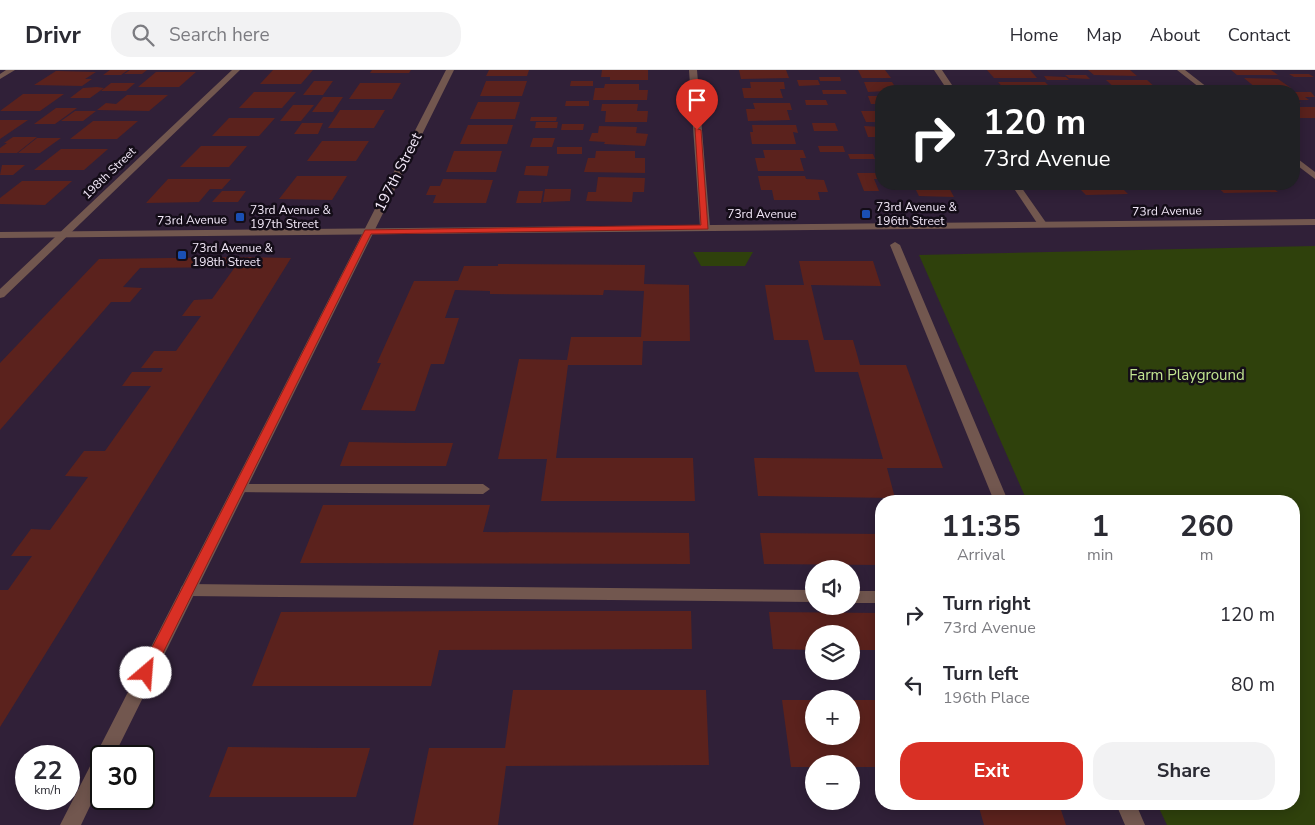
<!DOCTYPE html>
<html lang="en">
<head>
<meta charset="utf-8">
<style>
	:root { --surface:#fff; --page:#f2f2f3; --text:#2b2b33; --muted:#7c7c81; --line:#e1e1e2; --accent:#d93025 }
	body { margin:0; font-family:"Nunito Sans",sans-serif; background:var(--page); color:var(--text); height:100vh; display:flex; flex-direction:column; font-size:19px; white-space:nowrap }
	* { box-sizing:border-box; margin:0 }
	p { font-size:16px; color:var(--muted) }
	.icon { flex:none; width:28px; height:28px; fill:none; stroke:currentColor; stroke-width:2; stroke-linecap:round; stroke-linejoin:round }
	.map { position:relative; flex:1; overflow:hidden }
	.side { position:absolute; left:875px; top:425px; width:425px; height:315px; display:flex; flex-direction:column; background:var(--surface); border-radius:20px; box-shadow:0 2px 12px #0003 }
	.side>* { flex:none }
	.guide { position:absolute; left:875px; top:15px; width:425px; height:105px; border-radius:20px; box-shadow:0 2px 12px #0003; background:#202124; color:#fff; overflow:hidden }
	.tools { position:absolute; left:805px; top:490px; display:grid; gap:10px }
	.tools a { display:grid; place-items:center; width:55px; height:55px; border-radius:50%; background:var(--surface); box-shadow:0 2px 12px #0003; font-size:25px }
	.speed { position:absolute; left:15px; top:675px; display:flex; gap:10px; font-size:25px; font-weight:700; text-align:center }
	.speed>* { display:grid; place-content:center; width:65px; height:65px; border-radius:50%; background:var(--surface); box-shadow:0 2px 12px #0003; line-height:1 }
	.speed small { font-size:12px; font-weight:400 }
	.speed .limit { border:2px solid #111; border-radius:8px; background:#fff; color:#111 }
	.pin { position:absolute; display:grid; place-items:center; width:42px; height:42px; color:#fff; margin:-51px -21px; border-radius:50% 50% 50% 0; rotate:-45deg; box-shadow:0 0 5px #0007 }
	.pin .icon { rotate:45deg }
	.me { position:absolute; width:55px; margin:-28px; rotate:27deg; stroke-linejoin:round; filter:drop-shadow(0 0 4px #0008) }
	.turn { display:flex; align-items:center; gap:18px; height:105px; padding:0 25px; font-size:22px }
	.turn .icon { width:65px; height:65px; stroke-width:2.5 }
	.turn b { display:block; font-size:35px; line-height:42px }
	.eta { display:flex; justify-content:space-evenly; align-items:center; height:85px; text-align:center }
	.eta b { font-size:30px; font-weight:700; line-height:35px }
	.action { display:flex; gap:10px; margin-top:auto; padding:10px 25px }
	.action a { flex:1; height:58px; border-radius:20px; background:var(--accent); color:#fff; font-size:20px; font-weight:700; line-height:58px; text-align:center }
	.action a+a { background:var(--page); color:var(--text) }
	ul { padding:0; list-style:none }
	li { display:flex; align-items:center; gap:15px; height:70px; padding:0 25px }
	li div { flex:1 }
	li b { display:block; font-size:19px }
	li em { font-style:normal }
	header { display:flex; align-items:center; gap:30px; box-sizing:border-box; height:70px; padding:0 25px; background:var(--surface); border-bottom:1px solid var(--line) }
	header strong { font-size:24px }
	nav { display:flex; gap:28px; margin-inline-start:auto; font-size:18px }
	.search { width:350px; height:45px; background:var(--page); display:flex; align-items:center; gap:12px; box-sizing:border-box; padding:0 18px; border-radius:20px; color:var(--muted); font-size:19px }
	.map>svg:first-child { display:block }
</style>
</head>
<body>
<header>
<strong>Drivr</strong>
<div class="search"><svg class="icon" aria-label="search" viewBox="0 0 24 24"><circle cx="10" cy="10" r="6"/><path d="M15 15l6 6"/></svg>Search here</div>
<nav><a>Home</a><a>Map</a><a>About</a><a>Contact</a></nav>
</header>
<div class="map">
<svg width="1315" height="755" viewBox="0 0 1315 755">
	<rect width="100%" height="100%" fill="#302038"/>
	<!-- green -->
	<path fill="#2f410c" d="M1315,176V755H1167L1157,734H1294V431H1027L919,185Z
		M693,182H753L745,196H701Z"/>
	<!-- building -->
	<path fill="#5b221d" d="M110,0H128L121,5H103Z
		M130,0H147L142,4H124Z
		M273,0H313L301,14H260Z
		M372,0H411L409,3H370Z
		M489,0H529L527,6H486Z
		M602,0H648V10H610V7H601Z
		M739,0H786L789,8L741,9Z
		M858,0H885L891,8H862Z
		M987,0H1030L1037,8H994Z
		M1088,0H1130L1137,6L1094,5Z
		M1231,0H1271L1278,5H1237Z
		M56,1L96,2L85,9H92L82,16L34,15Z
		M156,2H196L179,17H138Z
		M1289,4H1309L1314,7H1294Z
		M1065,5H1086L1090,9L1069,8Z
		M1044,6L1066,7L1069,10H1047Z
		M819,7H840L841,11H820Z
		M1244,8L1278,9L1291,18H1256Z
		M797,10H818L820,15L799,16Z
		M1106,10H1147L1157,19H1116Z
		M314,11H333L323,25H303Z
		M486,11H527L522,26H480Z
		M571,11H593V16H570Z
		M750,12H784L785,19H780L783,28H744L742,18H751Z
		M864,12H892L894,15H901L903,20L868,22Z
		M998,12H1045L1051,18H1036L1038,21H1006Z
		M111,13H135L126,21H101Z
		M360,13H401L392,29H349Z
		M605,14H639V20H648L647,30H593L595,18H604Z
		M97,17L104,18L90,28H70L83,18Z
		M1058,18H1078L1081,21H1061Z
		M1080,18H1100L1103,21H1083Z
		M822,20H845L847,24H823Z
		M254,22H296L282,38H239Z
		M1294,22H1311L1315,27H1305L1309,30H1297L1301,33H1294Z
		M23,24H64L40,41H0Z
		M127,25H168L149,41L97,40L106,33L116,34Z
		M868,26H881V34H871Z
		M323,27H343L333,42H312Z
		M805,30H826L828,35H806Z
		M566,31H589V36H565Z
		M478,32H520L515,49H470Z
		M753,33H790L792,40H787L790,50L748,51L746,39H755Z
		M602,34H638L637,41H648L647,52H605L606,41H601Z
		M293,35H314L301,51H280Z
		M1294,37H1315V48H1299L1294,44Z
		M56,38H77L55,54H34Z
		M340,40H385L374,58H328Z
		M75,41H96L83,51H61Z
		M861,41H881V52H866Z
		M531,47H557L556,51H530Z
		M229,48H275L259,66H212Z
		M0,50H28L0,69Z
		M93,51H138L117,69H70Z
		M536,52H558L557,58H535Z
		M302,53H323L318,64H294Z
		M812,53H835L838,61H814Z
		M562,54H584L583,60H561Z
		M468,55H513L507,74H460Z
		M752,55H796L798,63L793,62L796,74H752L750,62H753Z
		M599,56L637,57L636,63L648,64L645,76L604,74L605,72L589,71L592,63H598Z
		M864,56L881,57V67H868Z
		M13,67H37L17,83H0V78L7,73H4Z
		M37,68H61L40,83H18Z
		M533,68H555L552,77H530Z
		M322,71H369L356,91H307Z
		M201,76H247L229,97H180Z
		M818,76H843L845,82H820Z
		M557,77H582V84H557Z
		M61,79H108L84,100H34Z
		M763,80H803L806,88H800L804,101H758L755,88H765Z
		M454,81H502L496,102H446Z
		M596,81H635V88H645V103L584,102L588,88H595Z
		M848,84H873L875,89H850Z
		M2,95H25L13,105H0Z
		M526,96H549L547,106L524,105Z
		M857,103H881V109H874L879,121H864Z
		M297,106H347L332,130L279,129Z
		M758,106H805L806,109L824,110L828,122H818L820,130H774L772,120H761Z
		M598,107L645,108L644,122H633L632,132L586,131L588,122H596Z
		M168,109H231L222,119H210L199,132L146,133Z
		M443,109L493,110L486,133H433L436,125H426L430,116H440Z
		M22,111H72L45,135L0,134V128Z
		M913,114H947L954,127L919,126Z
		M1080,114H1118L1128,124L1086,125L1078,117L1082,116Z
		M1156,114H1169L1176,120H1162Z
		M1214,114H1268L1278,122L1224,123Z
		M545,119H571L570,131L543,132Z
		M222,121H246L238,132H212Z
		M519,121H543L541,133H516Z
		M242,187L291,188L0,657V520H8L32,486H11L31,459L50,460L88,407L65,406L84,381H105L151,316H122L132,302H161L163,298H141L154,281H176L201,246H182L194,230L212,229L235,197L140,198L123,217L142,218L130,232H111L0,360V293L99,189Z
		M799,191H873L881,216L811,215L824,270H853L860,295H906L943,398H887L895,428L758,426L754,388L883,389L858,302H815L808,270H774L765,215H804Z
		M498,194L645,195L644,214L689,215L690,271H643L642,295H568L556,388H693L695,431H541L547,389H498L519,289L567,290L571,267H641L644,221L604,220L603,225L490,224V221L455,220L445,248H459L444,294H431L415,341L361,340L381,293H377L414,211H458L464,196H498Z
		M349,372L407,373H453L446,396H340Z
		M323,435H490L483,462L689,463L690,494L300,493Z
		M760,463L881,464V495L764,494Z
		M479,541H691L692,579L439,580L431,616H252L281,542Z
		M769,542L881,543V580H851V564H814V580L773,579Z
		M513,620H706L709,695L506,696L498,755H413L429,678H505Z
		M782,630H814V666H851V630H881V697H851V694H814V697H791Z
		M228,677L321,678H370L356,727H209Z
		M978,734H1059L1066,755H984Z"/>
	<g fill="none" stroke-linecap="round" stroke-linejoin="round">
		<!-- service -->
		<path fill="#72574f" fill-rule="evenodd" d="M239,414H483L490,419L483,424L234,422L232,419Z
			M188,514L814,520V532L188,526L182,524L180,520L182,516Z
			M851,521H881V533H851Z"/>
		<!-- pedestrian -->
		<path fill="#72574f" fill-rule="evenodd" d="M895,172L900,175L1008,431H994L890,175Z
			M1116,734H1136L1145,755H1125Z"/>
		<!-- minor -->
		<path fill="#72574f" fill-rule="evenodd" d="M6,0H15L0,9V4Z
			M232,0H240L4,227L0,228V219Z
			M446,0H454L114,686H101V713L81,755H60Z
			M689,0H697L710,157L705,160L700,157Z
			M934,0H942L956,21H948Z
			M1177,0H1185L1212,21H1204Z
			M1294,86L1315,102V109L1294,93Z
			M1011,114H1019L1047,154L1045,156H1039Z"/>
		<!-- tertiary -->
		<path fill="#72574f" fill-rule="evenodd" d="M1315,149V155L0,168V162Z"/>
	</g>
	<!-- route -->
	<path fill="#d93025" stroke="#8d1f18" d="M695,58L701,60L708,159L371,164L151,607L146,609L141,607L139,603L141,599L365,160L701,155Z"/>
	<!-- markers -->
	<g fill="#1a4fb4" stroke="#140d18" stroke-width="2">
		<rect x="861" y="139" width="10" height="10" rx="2.5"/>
		<rect x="235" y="142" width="10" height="10" rx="2.5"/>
		<rect x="177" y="180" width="10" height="10" rx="2.5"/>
	</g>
	<g text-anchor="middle" stroke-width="5" stroke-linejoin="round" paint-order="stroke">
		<!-- far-street labels -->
		<g font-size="12" fill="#f2e8f8" stroke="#140d18">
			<text transform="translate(109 103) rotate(-44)" y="4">198th Street</text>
			<text transform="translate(1167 141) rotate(-1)" y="4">73rd Avenue</text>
			<text x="762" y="148">73rd Avenue</text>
			<text transform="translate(192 150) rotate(-1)" y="4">73rd Avenue</text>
		</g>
		<!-- far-poi labels -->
		<g font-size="12" fill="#f2e8f8" stroke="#140d18" text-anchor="start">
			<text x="876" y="141">73rd Avenue &amp;<tspan x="876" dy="14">196th Street</tspan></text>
			<text x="250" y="144">73rd Avenue &amp;<tspan x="250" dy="14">197th Street</tspan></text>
			<text x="192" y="182">73rd Avenue &amp;<tspan x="192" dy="14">198th Street</tspan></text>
		</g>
		<!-- street labels -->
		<g font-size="15" fill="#f2e8f8" stroke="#140d18">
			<text transform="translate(398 102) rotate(-63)" y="5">197th Street</text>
		</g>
		<!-- park labels -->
		<g font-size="15" fill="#c2e591" stroke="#140d18">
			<text x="1187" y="310">Farm Playground</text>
		</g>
	</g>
</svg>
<div class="tools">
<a><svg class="icon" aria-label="sound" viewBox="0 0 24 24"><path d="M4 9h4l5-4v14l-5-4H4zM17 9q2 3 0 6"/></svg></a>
<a><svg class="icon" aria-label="layers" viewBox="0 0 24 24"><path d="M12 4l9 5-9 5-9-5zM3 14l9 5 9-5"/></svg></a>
<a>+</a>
<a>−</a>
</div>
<div class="speed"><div>22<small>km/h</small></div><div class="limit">30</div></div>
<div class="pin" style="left:697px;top:60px;background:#d93025"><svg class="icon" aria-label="arrive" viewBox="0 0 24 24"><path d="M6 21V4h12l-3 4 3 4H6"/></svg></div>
<svg class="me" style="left:146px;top:603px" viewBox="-20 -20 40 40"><circle r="19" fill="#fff"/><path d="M0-13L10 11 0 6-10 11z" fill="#d93025"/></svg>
<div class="guide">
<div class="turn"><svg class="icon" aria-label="right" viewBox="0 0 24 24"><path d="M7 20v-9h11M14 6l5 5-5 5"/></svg><div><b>120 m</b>73rd Avenue</div></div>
</div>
<section class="side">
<div class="eta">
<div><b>11:35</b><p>Arrival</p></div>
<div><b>1</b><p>min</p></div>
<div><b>260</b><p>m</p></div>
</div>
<ul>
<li><svg class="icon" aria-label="right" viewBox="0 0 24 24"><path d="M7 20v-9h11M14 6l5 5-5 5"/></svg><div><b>Turn right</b><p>73rd Avenue</p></div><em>120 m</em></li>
<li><svg class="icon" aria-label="left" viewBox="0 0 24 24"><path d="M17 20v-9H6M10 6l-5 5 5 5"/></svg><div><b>Turn left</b><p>196th Place</p></div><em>80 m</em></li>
</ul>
<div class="action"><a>Exit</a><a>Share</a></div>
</section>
</div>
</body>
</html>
